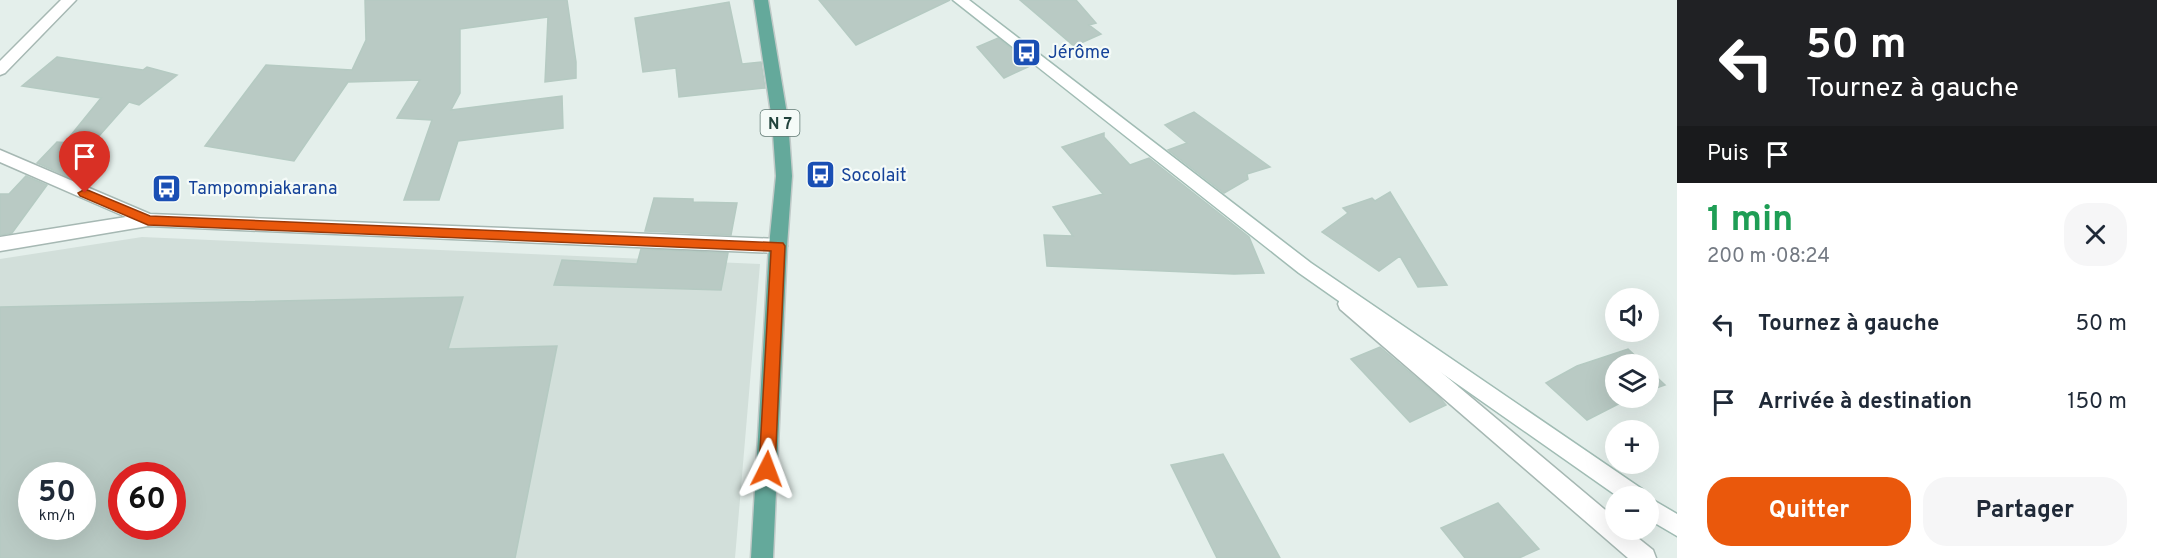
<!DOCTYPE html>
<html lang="fr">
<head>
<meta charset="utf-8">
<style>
	:root { --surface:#fff; --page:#f6f6f7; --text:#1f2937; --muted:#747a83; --accent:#ea580c }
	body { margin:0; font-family:Overpass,sans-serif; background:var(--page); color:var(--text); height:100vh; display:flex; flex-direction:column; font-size:22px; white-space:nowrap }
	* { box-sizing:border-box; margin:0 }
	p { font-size:20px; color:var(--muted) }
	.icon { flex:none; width:33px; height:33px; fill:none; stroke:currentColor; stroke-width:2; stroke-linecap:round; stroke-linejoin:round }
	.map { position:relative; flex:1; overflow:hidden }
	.sheet { display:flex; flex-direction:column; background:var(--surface); width:480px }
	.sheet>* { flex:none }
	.guide { background:#202124; color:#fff; overflow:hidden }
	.buttons { position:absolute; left:1605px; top:288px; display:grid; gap:12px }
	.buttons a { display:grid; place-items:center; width:54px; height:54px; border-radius:50%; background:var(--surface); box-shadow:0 6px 24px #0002; font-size:30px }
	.speed { position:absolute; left:18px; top:462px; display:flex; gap:12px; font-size:30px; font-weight:700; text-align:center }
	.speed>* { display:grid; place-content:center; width:78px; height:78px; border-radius:50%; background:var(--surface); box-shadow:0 6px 24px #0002; line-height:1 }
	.speed small { font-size:15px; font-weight:400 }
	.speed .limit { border:9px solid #d22; background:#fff; color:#111 }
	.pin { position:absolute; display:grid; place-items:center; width:51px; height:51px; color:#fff; margin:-62px -26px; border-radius:50% 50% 50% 0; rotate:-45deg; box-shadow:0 0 6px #0007 }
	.pin .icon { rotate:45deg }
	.me { position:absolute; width:66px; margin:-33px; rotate:3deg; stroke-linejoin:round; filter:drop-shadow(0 0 4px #0008) }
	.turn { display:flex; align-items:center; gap:21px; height:126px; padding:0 30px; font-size:27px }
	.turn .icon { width:78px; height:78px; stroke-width:2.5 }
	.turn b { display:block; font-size:42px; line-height:51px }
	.then { display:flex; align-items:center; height:57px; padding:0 30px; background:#0003; gap:12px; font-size:22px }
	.round { display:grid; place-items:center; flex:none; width:63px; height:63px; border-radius:24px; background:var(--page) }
	.headline { display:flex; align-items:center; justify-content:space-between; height:102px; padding:0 30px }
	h1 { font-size:36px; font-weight:700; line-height:45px; color:#1e9e55 }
	.action { display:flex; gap:12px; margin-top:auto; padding:12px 30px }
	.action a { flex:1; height:69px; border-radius:24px; background:var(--accent); color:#fff; font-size:24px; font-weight:700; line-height:69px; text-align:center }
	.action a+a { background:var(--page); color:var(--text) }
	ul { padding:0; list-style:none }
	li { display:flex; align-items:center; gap:18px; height:78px; padding:0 30px }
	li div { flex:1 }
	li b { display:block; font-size:22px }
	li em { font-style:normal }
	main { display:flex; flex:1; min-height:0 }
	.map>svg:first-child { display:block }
</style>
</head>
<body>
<main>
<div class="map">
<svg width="1677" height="558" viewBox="0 0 1677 558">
	<rect width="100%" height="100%" fill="#e4efeb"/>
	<!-- built -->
	<path fill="#d2dfda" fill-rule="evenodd" d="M142,237L760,264L735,558H0V259ZM32,476H82V526H32ZM122,476H172V526H122Z"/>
	<!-- building -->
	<path fill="#b9cac4" stroke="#b5cac2" stroke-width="1.5" fill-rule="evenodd" d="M365,0H567L576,62V78L545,82L548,17L460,29V93L451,110L562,96L563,128L458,141L439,200H404L432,120L397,118L420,80L348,82L294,161L205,146L266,65L352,70L366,40Z
		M819,0H950L856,45Z
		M1020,0H1076L1096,23L1089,25L1101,34L1074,46Z
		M729,2L742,64L761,62L765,88L679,97L676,68L643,72L635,18Z
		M998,38L1032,65L1004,78L977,47Z
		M57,57L143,70L147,67L177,75L139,105L129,102L91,145H94L69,177L37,163L57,142L70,143L67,140L101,98L22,86Z
		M1194,112L1270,167L1247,174L1248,179L1224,193L1168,150L1187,143L1165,125Z
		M1104,133V137L1130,165L1149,158L1249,237L1264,273L1234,274L1047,266L1044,235L1073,236L1053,207L1103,194L1062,147Z
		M26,176L47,185L12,233L0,235V194H9Z
		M1390,192L1447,285L1418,287L1400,256L1379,271L1322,232L1348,213L1343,208L1372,198L1375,201Z
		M654,198L693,199V202L737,203L731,235L645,231Z
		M641,249L728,253L721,290L554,285L562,260L637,264Z
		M463,297L448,349L557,346L515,558H0V307ZM32,476H82V526H32ZM122,476H172V526H122Z
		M1380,347L1440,398L1446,405L1410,422L1351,359Z
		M1628,349L1644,364H1616V398H1630L1587,420L1546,383L1577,366Z
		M1648,369L1665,385L1648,391Z
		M1223,454L1280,558H1217L1171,465Z
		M1498,503L1539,549L1519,558H1465L1441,528Z"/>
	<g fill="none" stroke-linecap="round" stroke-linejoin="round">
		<defs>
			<path id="minor" d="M61,0H76L5,73L0,75V61Z
				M0,150L150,214L778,239L784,241L787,246L784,251L778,253L148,226L0,251V237L126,217L0,162Z
				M1347,297L1354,299L1616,519V530H1628L1653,550L1656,558H1628L1340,309L1338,304L1340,299Z"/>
			<path id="secondary" d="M953,0H969L1311,263L1642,489L1644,496H1617L1299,273Z
				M1648,497L1677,514V536L1648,519Z"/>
			<path id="primary" d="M754,0H768L788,120L792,176L787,246L773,558H751L769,246L776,176L772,120Z"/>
		</defs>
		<!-- minor casing -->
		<use href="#minor" stroke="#a6b8b3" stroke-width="3"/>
		<!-- secondary casing -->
		<use href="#secondary" stroke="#a1bcb4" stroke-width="3"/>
		<!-- primary casing -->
		<use href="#primary" stroke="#c1cac8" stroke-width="3"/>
		<!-- minor -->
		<use href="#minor" fill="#fff" fill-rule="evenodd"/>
		<!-- secondary -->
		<use href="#secondary" fill="#fff" fill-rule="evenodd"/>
		<!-- primary -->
		<use href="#primary" fill="#64a99b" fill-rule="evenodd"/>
	</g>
	<!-- route -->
	<path fill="#ea580c" stroke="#983908" stroke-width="1.5" d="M85,189L150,216L783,243L785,246L775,469L772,474L767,476L761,474L759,469L771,251L148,225L80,196L78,193Z"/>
	<!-- icons -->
	<defs>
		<symbol id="bus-square" viewBox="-11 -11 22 22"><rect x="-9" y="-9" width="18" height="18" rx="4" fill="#1a4fb4" stroke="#f5fbf8"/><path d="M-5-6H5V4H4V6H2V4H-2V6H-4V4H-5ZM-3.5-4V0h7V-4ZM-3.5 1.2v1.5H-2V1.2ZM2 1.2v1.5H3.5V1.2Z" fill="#fff"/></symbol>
	</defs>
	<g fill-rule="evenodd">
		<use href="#bus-square" x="1010" y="36" width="33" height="33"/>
		<use href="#bus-square" x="804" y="158" width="33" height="33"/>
		<use href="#bus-square" x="150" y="172" width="33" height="33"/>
	</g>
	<g text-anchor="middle" stroke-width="4.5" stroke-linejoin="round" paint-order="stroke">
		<!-- shield labels -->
		<rect fill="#f5fbf8" stroke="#617a74" stroke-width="1.5" x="760.5" y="110" width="39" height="26" rx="4.5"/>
		<g font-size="16" font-weight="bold" fill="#21433c">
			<text x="780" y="129">N 7</text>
		</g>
		<!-- transit labels -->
		<g font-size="18" fill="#164399" stroke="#f5fbf8" text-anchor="start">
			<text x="1048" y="58">Jérôme</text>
			<text x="841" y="181">Socolait</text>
			<text x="188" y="194">Tampompiakarana</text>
		</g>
	</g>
</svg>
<div class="buttons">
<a><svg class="icon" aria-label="sound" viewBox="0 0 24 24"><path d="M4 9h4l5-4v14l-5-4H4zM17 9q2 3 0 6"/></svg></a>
<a><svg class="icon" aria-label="layers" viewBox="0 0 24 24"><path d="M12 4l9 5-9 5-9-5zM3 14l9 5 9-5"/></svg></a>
<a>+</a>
<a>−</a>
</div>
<div class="speed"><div>50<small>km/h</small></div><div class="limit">60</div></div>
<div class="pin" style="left:85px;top:193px;background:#d93025"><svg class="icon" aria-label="arrive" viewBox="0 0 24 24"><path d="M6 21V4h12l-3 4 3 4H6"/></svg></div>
<svg class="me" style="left:767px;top:469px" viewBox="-20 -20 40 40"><path d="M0-17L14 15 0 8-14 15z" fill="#ea580c" stroke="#fff" stroke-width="4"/></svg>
</div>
<section class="sheet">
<div class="guide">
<div class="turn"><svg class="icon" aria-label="left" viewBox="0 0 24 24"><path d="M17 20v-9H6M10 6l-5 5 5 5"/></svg><div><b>50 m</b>Tournez à gauche</div></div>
<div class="then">Puis<svg class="icon" aria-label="arrive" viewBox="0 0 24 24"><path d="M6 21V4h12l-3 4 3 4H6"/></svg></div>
</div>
<div class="headline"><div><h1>1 min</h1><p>200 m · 08:24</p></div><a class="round"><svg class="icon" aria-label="close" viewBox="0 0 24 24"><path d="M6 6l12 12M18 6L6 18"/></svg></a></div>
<ul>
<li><svg class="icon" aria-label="left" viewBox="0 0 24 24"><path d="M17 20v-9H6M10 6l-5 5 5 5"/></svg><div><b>Tournez à gauche</b></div><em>50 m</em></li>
<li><svg class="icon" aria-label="arrive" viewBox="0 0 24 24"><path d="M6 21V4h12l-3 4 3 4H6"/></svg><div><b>Arrivée à destination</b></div><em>150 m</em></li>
</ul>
<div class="action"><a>Quitter</a><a>Partager</a></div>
</section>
</main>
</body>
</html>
